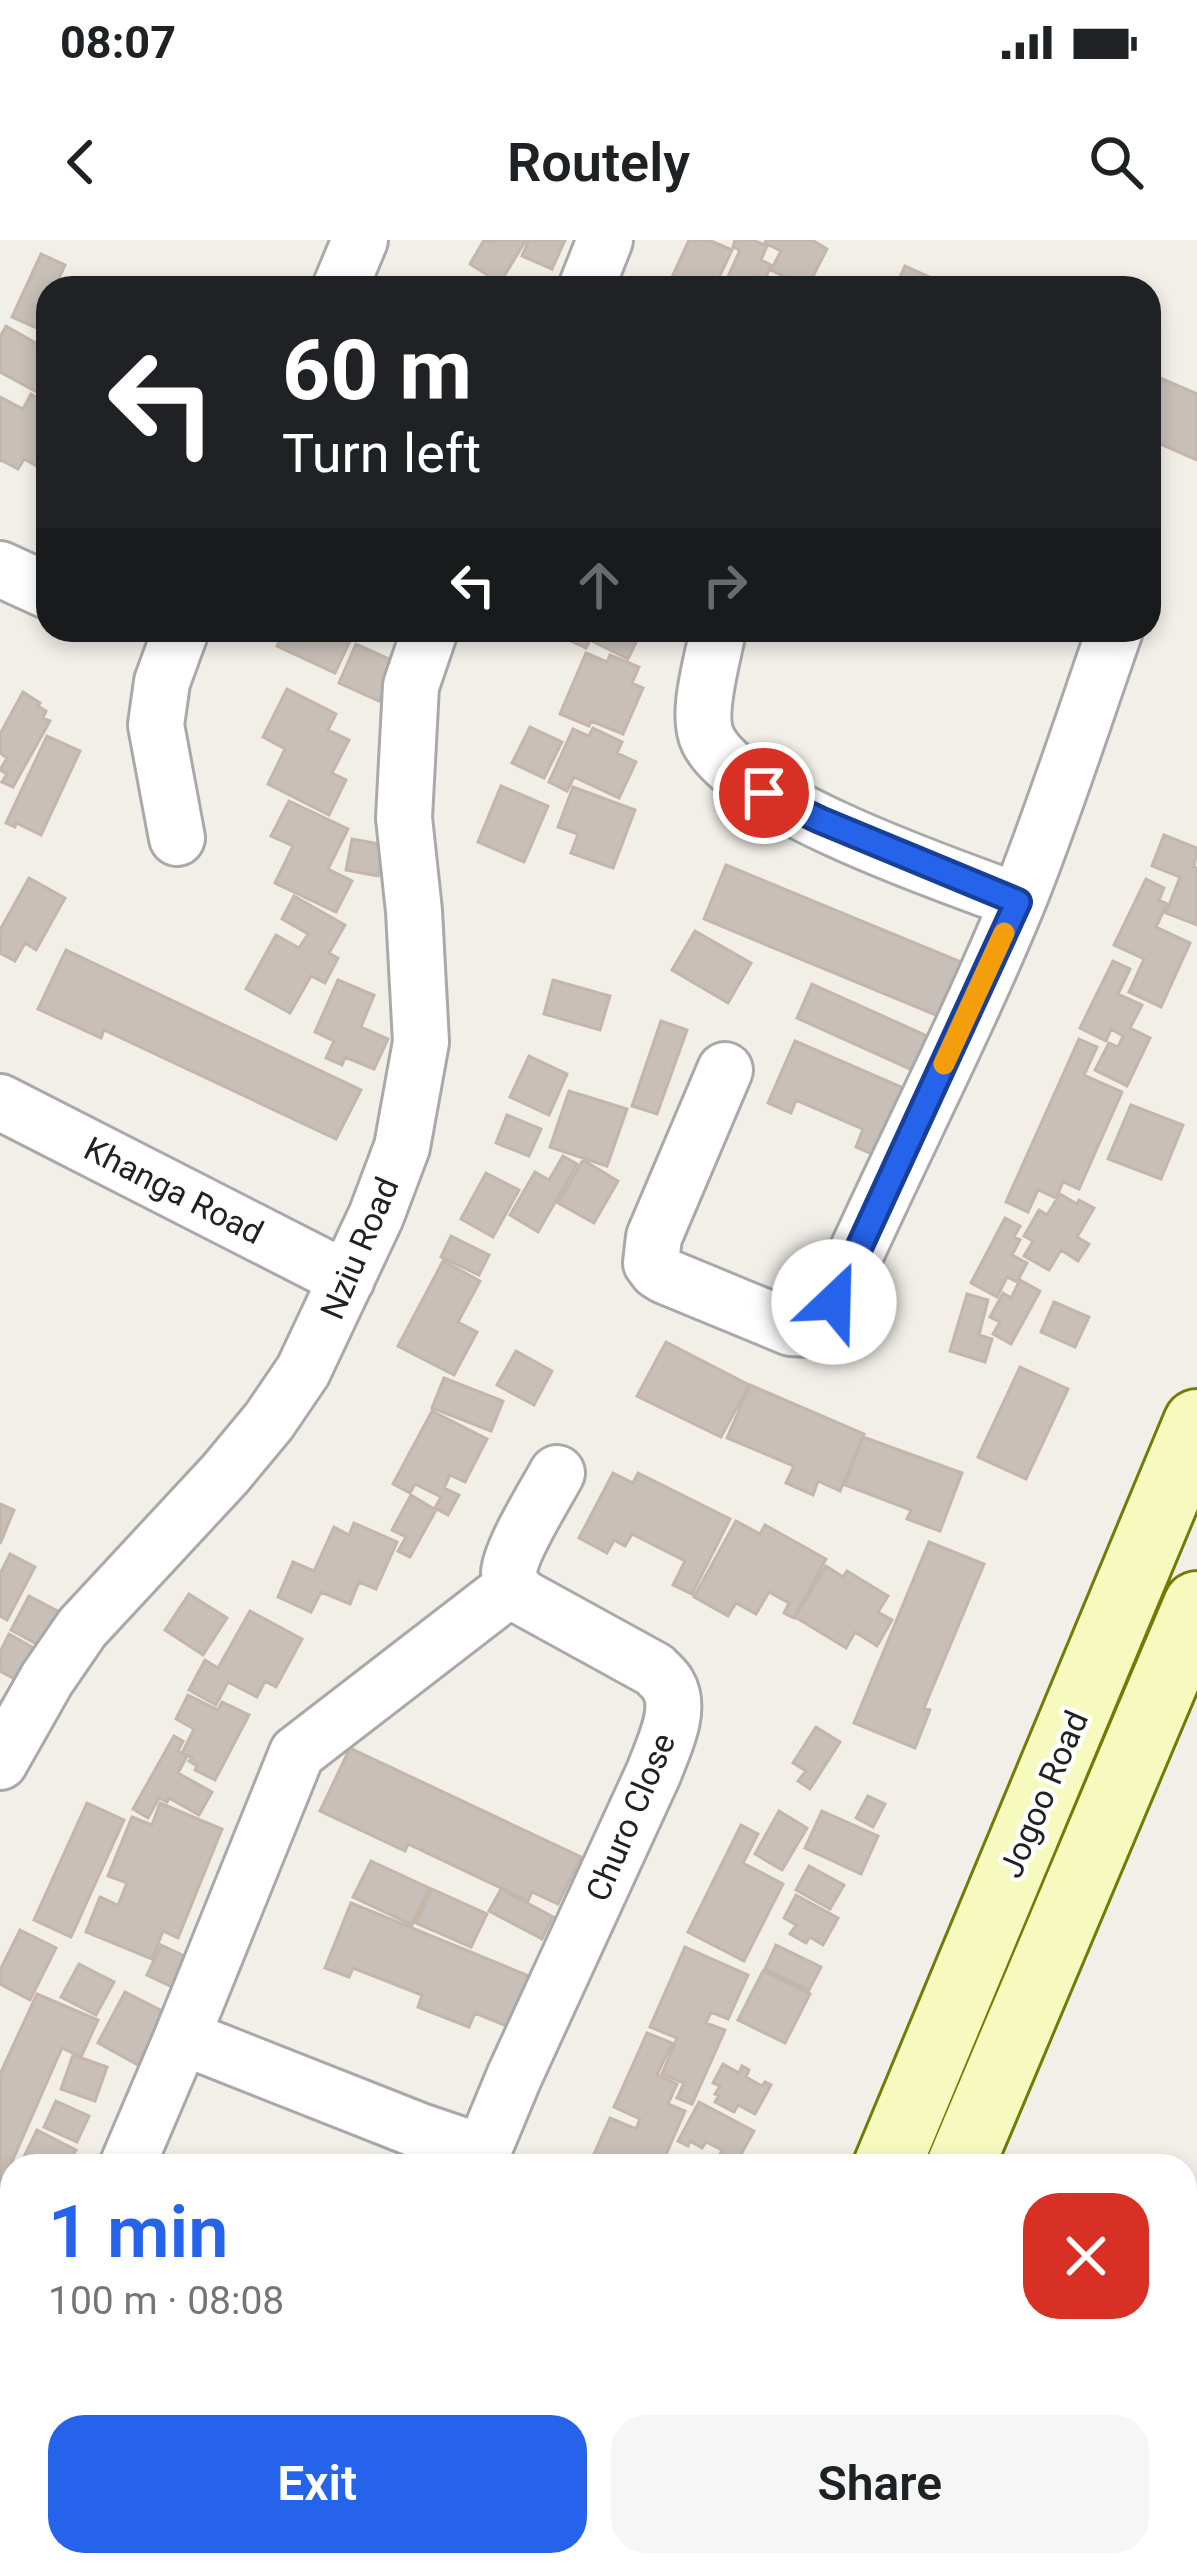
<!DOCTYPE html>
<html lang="en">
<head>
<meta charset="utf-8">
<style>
	:root { --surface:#fff; --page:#f6f6f6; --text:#202124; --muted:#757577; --accent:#2563eb }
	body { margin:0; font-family:Roboto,sans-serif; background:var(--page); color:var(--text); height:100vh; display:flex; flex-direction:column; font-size:45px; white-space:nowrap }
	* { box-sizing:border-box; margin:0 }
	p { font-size:39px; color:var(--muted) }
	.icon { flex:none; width:66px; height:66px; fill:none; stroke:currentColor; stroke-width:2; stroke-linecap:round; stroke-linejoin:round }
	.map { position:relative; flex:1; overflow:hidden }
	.drawer { position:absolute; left:0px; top:1914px; width:1197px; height:423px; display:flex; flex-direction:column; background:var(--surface); border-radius:36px 36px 0 0; box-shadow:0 6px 18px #0003 }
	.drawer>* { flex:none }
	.guide { position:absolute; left:36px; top:36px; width:1125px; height:366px; border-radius:36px; box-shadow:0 6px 18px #0003; background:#202124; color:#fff; overflow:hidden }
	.pin { position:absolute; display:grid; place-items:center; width:102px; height:102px; color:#fff; margin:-51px; border:6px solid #fff; border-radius:50%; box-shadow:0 3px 12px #0007 }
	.me { position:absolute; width:132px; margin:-66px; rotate:24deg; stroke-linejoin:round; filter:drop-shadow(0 0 9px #0008) }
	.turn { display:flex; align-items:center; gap:42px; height:252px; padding:0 48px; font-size:54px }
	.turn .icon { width:156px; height:156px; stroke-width:2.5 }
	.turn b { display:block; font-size:84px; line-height:102px }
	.lanes { display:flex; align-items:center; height:114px; padding:0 48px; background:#0003; justify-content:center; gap:60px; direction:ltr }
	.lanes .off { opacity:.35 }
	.round { display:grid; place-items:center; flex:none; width:126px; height:126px; border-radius:36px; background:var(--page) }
	.overview { display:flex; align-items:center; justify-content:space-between; height:204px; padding:0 48px }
	h1 { font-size:72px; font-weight:600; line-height:90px; color:var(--accent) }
	.primary-button { display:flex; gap:24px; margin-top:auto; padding:24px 48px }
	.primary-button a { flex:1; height:138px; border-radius:36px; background:var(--accent); color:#fff; font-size:48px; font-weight:600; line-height:138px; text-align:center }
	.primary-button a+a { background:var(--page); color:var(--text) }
	.status { display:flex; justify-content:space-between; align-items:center; height:84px; padding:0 60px; background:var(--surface); direction:ltr }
	.status svg { height:33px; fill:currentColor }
	header { display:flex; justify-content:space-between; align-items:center; height:156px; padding:0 48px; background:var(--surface); font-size:54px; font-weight:600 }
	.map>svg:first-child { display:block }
</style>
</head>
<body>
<div class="status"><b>08:07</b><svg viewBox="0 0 49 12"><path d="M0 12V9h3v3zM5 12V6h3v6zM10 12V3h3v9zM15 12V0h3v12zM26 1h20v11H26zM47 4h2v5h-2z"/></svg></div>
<header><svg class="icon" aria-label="back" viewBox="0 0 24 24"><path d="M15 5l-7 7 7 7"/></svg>Routely<svg class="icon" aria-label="search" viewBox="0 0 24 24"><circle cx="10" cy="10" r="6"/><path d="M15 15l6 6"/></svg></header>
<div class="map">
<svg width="1197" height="2335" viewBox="0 0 1197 2335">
	<rect width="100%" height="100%" fill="#f2efe9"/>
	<!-- building -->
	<path fill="#c7bfb8" stroke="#c4b6ab" stroke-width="3" d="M484,0L495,2L496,0H526L500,43L470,24Z
		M529,0H565L552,29L522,16Z
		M689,0H709L732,10L714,48H667Z
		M735,0H753L767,6L761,20L771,25L765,40L754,35L749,48H723L740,10L733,7Z
		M766,0H812L827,9L807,48L771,30L781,11L765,3Z
		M41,14L65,25L59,38L81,48H48V93L12,77Z
		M905,26L954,48H895Z
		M6,86L48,110V134L37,152L0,132V97Z
		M1149,133L1197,154V220L1149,199Z
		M31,154L48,164V232L24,219L18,229L1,220L0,222V157L23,169Z
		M285,390H333L331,394L349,403L335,433L277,406Z
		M572,390H633L640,394L628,419L590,400L586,408L567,399Z
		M356,404L396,422L379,461L339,443Z
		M586,413L607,422L610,415L639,427L632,443L643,448L623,494L591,481L589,486L560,474Z
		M287,449L336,474L328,490L349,500L332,533L346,540L329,575L268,544L285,509L263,497Z
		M23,452L40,463L38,466L46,471L43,478L50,481L13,547L2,542L7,534L0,530L7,518L0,513V494Z
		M530,487L562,502L544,538L512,523Z
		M593,488L622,502L617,513L636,522L619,558L574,537L567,551L549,542L573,489L589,496Z
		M47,496L80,511L41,595L16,583L15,587L6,583Z
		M501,546L548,566L524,622L478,602Z
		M573,547L635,570L613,628L571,613L578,594L558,587Z
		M289,561L348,589L328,629L352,641L336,672L275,643L293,606L271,596Z
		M1164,595L1197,608L1194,627L1197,628V685L1166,673L1180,637L1152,626Z
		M352,599L384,605L378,636L346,630Z
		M726,625L966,724L943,778L704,679Z
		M29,638L65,658L36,710L25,703L15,721L0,713V690Z
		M1146,639L1164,648L1159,660L1167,664L1156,687L1190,703L1161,767L1129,752L1144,719L1114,705Z
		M294,656L345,685L329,713L338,718L325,743L311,736L290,773L246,749L276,695L299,708L308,694L282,679Z
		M695,691L751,723L728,763L672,730Z
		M66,710L361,850L336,899L104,790L101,798L38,769Z
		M1113,721L1130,729L1118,754L1142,765L1130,788L1150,798L1127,846L1095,830L1109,803L1118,807L1123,796L1111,789L1106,801L1080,788Z
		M338,740L374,755L361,787L388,799L374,829L345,817L342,825L326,818L334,801L315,792Z
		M553,740L610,756L600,790L544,774Z
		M812,744L936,800L921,834L797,778Z
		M661,781L687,790L657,874L632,866Z
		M1079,799L1097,807L1084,835L1122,852L1079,949L1063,942L1056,958L1038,950L1028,972L1006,962Z
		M795,801L915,853L886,920L856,907L863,889L796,860L791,873L768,863Z
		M529,816L567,834L549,875L510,857Z
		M569,851L627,869L607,926L550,907Z
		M1131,865L1183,885L1161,939L1108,919Z
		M507,875L541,889L529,916L496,903Z
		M563,916L577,924L538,992L510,975L535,932L549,940Z
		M583,920L618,941L594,983L558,963Z
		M486,933L519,950L493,997L461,979Z
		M1060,954L1077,964L1079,960L1094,968L1077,997L1089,1004L1078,1021L1061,1010L1049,1030L1024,1016L1033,1001L1024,996L1039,970L1047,975Z
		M1005,978L1020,986L1014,997L1020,1000L1012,1015L1027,1023L1017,1042L1007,1037L997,1057L971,1043Z
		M451,996L489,1015L479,1035L441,1017Z
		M443,1021L480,1041L458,1082L477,1092L454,1135L398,1106Z
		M1020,1040L1040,1051L1011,1104L993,1094L1000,1082L990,1077L1003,1053L1011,1058Z
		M967,1054L988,1060L979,1095L992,1099L985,1122L950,1111Z
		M1054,1062L1089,1077L1075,1107L1041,1092Z
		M666,1102L749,1145L721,1197L637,1156Z
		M516,1111L552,1131L534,1165L497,1145Z
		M1020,1127L1068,1149L1026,1239L978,1217Z
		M444,1138L503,1161L491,1191L432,1168Z
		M750,1145L864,1194L840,1251L818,1241L813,1255L786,1243L794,1226L727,1198Z
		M432,1171L487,1199L465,1242L450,1235L444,1248L459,1255L448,1275L435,1268L441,1257L415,1244L410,1253L393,1244Z
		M863,1197L962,1233L940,1291L907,1279L911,1270L845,1245Z
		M613,1233L633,1243L638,1233L730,1279L692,1354L673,1345L685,1321L632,1294L625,1306L614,1300L607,1313L579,1298Z
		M411,1255L436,1270L410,1317L398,1311L406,1297L392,1290Z
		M0,1264L14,1270L0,1304Z
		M736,1281L760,1294L765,1285L826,1319L794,1378L784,1373L789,1363L769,1352L756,1374L736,1363L728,1376L694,1357Z
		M354,1283L397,1302L376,1349L359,1342L350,1364L321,1352L311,1372L278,1357L293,1322L314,1331L334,1287L349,1295Z
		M929,1302L984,1324L924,1468L930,1470L915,1508L854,1483Z
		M10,1314L35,1327L7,1380L0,1376V1334Z
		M826,1326L843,1337L847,1331L888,1356L878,1372L892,1380L877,1406L855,1392L846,1408L795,1377Z
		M189,1354L227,1378L203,1415L165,1390Z
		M29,1356L69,1377L51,1412L11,1390Z
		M250,1371L302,1399L276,1447L265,1441L257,1457L228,1442L216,1465L189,1450L205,1420L218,1428Z
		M9,1394L48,1416L31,1448L0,1431V1412Z
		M188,1455L218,1470L222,1462L249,1475L215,1540L195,1530L197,1526L189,1521L192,1518L182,1513L194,1489L176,1479Z
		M816,1487L840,1502L810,1549L798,1541L806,1531L793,1523Z
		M174,1496L183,1501L178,1511L187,1516L178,1533L212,1552L199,1575L169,1558L167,1562L159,1558L148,1578L133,1569Z
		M350,1508L581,1617L558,1664L532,1652L528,1661L408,1604L405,1611L320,1571Z
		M868,1556L885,1564L873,1587L856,1578Z
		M87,1563L124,1580L71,1697L34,1680Z
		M160,1563L222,1589L178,1698L163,1691L152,1719L86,1692L100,1657L118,1665L127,1643L108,1636L132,1577L152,1585Z
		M779,1571L807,1588L782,1630L755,1614Z
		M822,1571L878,1596L861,1634L805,1608Z
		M741,1585L758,1594L743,1623L783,1644L744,1721L688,1692Z
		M371,1621L429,1648L412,1685L353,1657Z
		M809,1626L844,1645L830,1669L796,1650Z
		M432,1649L487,1674L471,1707L416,1683Z
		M501,1649L553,1677L542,1699L489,1671Z
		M796,1655L838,1678L823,1705L810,1697L806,1703L790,1694L796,1685L784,1678Z
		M351,1663L529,1736L509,1787L475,1773L469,1787L418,1767L422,1755L353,1728L349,1737L325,1728Z
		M20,1690L56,1708L30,1760L0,1744V1730Z
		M161,1705L199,1723L185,1753L147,1735Z
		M776,1705L821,1727L809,1750L765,1729Z
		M685,1707L748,1735L728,1779L711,1772L706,1783L725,1790L692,1864L677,1858L684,1843L662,1834L677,1798L650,1787Z
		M79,1724L114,1742L96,1775L61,1757Z
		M763,1731L810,1754L785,1803L738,1780Z
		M125,1752L166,1773L138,1825L98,1803Z
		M37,1754L98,1780L81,1817L62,1808L0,1949V1834Z
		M647,1793L672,1803L657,1835L677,1844L668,1864L685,1871L661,1926H597L590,1923L610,1878L636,1889L640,1879L614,1867Z
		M73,1815L107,1827L95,1861L61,1849Z
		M723,1824L739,1833L742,1826L749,1830L746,1837L762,1846L765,1842L771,1845L755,1874L738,1865L734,1872L715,1862L719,1855L715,1854L720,1846L713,1843Z
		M56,1861L89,1876L77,1902L44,1887Z
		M699,1862L754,1891L735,1925L719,1917L722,1910L706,1902L702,1908L690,1901L688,1906L678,1901Z
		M37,1890L76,1910L67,1926H28L21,1923Z
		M0,1973L12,1978V2017L5,2020L0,2018Z
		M0,2122L12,2127V2165L7,2177L0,2175Z
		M10,2220L12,2257L10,2262L0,2258V2240Z
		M41,2325H110L104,2335H58Z
		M134,2325H147L163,2329L161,2335H131Z
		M319,2325H345L341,2335H315Z
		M492,2325H535L530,2335H512Z"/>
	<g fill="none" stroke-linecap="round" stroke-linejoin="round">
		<defs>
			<path id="street" d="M340,48L360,0
				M586,48L605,0
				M0,329L48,351
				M718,390C713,419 695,474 708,500C740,564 947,635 1018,661
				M177,598L156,485L162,442L181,390
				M725,830L654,997L651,1023L657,1031L665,1036L791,1088L809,1089L824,1077L834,1062C893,929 961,799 1017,664C1053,575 1083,481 1115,390
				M0,862L347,1039
				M0,1522L47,1439L82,1388L225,1234L269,1181L303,1131L376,976L402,907L421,802L414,671L404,578L411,446L430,390
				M182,1797L297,1513L512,1347
				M127,1926L182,1797L420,1891L482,1912
				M477,1926L514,1837L654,1532C663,1507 683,1470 668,1445C665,1439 659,1435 655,1430L524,1358C516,1351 509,1345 509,1333C510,1311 545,1255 557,1233
				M0,2059L12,2060"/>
			<path id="secondary" d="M887,1926L1197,1183
				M960,1926L1197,1365
				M714,2335L718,2325
				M794,2335L798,2325"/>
		</defs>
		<!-- street casing -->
		<use href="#street" stroke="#a9a9a9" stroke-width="60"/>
		<!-- secondary casing -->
		<use href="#secondary" stroke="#707d05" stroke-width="72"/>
		<!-- street -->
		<use href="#street" stroke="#fff" stroke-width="54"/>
		<!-- secondary -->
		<use href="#secondary" stroke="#f7fabf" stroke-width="66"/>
		<defs>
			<path id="rail" d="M1185,2067L1197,2039
				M1185,2161L1197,2132
				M1185,2241L1197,2213
				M1071,2335L1075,2325
				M1111,2335L1115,2325
				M1145,2335L1149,2325"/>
		</defs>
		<!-- rail casing -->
		<use href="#rail" stroke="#707070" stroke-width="14"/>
		<!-- rail -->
		<use href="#rail" stroke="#fff" stroke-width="9" stroke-dasharray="27" stroke-linecap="butt"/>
	</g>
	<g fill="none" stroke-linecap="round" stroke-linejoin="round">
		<defs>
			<path id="route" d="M764,553L820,580L1018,662L834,1062"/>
		</defs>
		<!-- route casing -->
		<use href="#route" stroke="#184099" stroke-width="30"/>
		<!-- route -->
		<use href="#route" stroke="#2563eb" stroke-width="21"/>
		<!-- slow -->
		<path stroke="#f59e0b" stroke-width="21" d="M944,824L1004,693"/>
	</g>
	<g text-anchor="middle" stroke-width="9" stroke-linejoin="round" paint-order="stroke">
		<!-- street labels -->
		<g font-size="33" fill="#222" stroke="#fff">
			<text transform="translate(174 950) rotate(27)" y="12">Khanga Road</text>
			<text transform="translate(359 1008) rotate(-67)" y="12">Nziu Road</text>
			<text transform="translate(1043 1554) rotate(-67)" y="12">Jogoo Road</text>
			<text transform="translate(630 1577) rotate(-67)" y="12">Churo Close</text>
		</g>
	</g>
</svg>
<div class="pin" style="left:764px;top:553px;background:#d93025"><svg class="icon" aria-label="arrive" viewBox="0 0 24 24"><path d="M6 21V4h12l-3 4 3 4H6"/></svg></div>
<svg class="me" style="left:834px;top:1062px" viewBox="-20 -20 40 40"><circle r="19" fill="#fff"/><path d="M0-13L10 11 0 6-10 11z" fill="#2563eb"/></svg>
<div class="guide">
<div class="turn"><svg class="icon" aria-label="left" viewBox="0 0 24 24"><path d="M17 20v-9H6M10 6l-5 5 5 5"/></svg><div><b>60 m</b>Turn left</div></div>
<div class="lanes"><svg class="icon" aria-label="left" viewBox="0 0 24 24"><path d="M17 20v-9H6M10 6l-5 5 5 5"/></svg><svg class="icon off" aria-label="ahead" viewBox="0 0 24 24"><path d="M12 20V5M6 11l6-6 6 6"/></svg><svg class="icon off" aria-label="right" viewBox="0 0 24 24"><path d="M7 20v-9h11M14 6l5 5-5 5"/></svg></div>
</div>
<section class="drawer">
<div class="overview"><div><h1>1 min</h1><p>100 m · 08:08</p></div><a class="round" style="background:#d93025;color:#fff"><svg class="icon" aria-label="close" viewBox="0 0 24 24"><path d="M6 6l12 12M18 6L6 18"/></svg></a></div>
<div class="primary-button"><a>Exit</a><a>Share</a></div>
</section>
</div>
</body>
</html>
